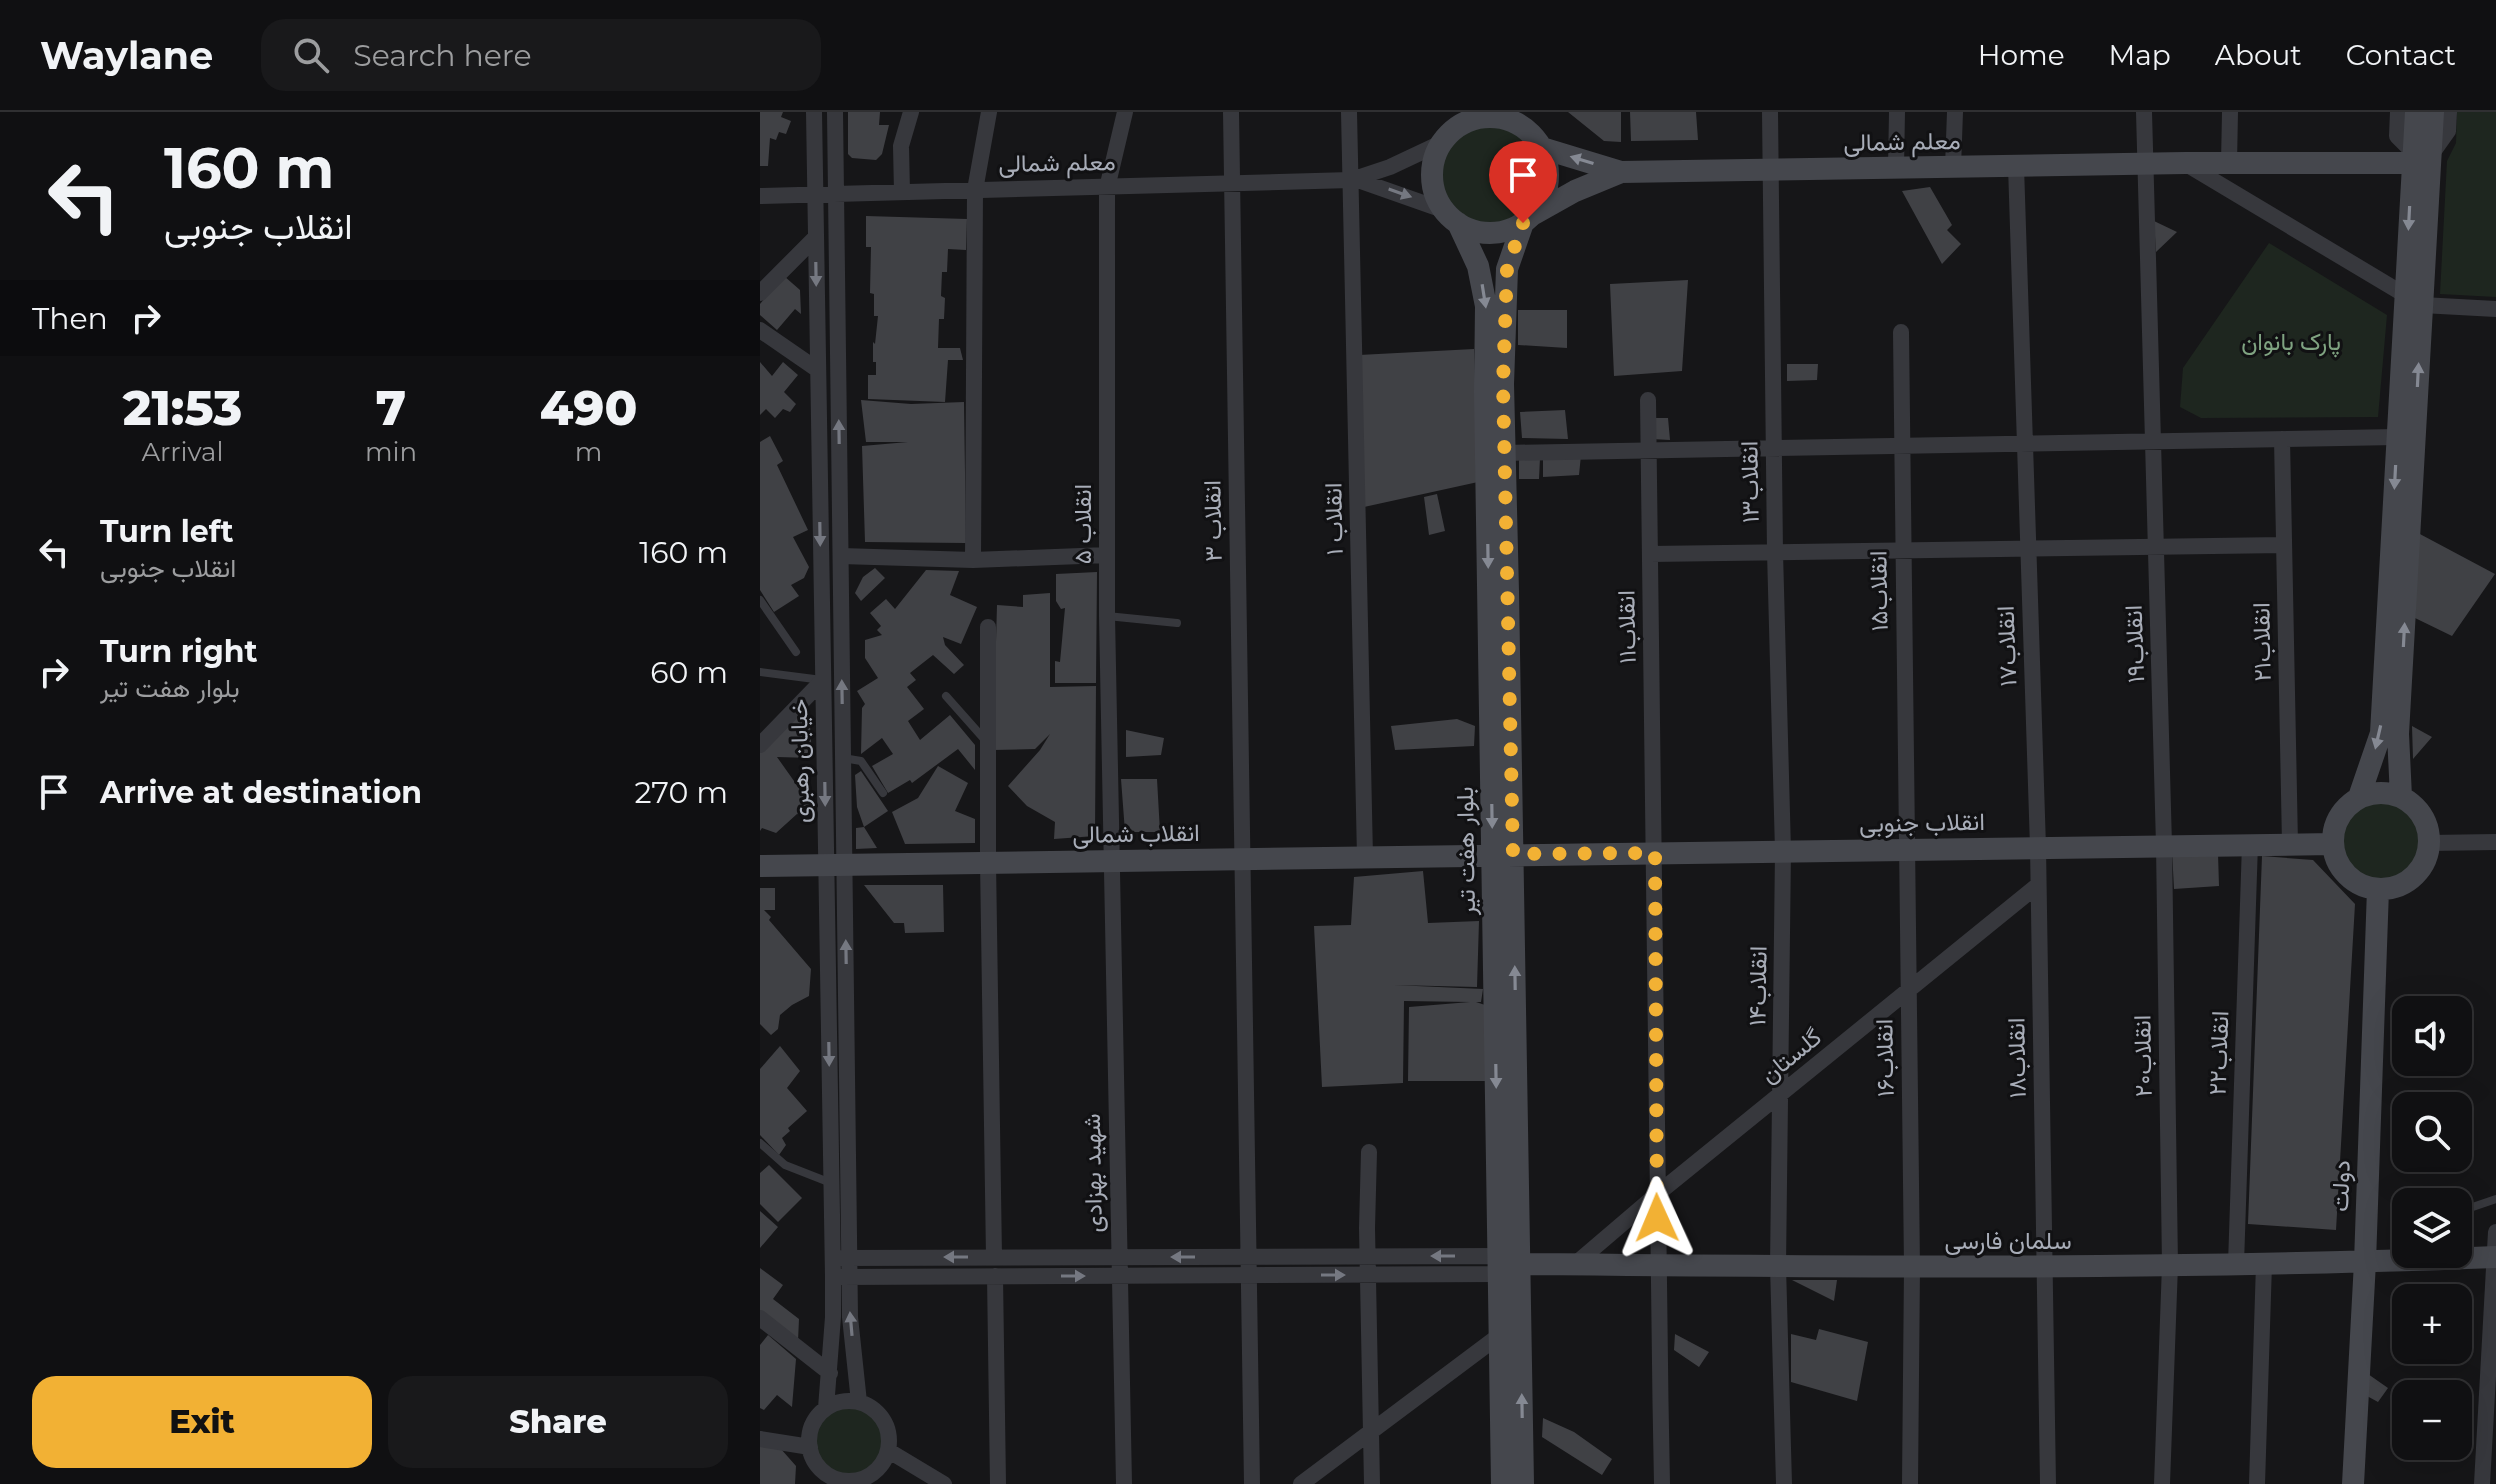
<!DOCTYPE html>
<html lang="en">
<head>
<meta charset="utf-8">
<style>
	:root { --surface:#101012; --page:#19191b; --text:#f1f3f6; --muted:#9c9d9f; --line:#303032; --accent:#f2b134 }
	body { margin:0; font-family:Montserrat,Vazirmatn,sans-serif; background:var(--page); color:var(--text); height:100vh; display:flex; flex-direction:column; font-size:30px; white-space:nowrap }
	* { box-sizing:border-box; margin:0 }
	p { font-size:26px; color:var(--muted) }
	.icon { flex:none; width:44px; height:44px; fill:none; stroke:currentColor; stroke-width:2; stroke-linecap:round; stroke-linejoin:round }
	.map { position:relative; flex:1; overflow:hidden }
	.side { display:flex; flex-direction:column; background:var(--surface); width:760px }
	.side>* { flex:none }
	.guide { background:#101012; color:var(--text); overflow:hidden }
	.controls { position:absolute; left:1632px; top:884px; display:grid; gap:16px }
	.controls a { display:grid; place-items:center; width:80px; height:80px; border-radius:16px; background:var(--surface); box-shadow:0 8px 32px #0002,0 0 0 2px var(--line); font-size:40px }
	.pin { position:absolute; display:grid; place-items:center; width:68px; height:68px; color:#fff; margin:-82px -34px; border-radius:50% 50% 50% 0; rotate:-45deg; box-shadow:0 0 8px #0007 }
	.pin .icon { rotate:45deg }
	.me { position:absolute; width:88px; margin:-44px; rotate:359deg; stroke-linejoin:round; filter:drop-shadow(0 0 6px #0008) }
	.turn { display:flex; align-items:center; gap:28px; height:168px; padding:0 32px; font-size:36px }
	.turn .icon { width:104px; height:104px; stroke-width:2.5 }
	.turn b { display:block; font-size:56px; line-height:68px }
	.then { display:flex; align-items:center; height:76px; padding:0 32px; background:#0003; gap:16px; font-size:30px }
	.eta { display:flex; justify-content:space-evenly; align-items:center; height:136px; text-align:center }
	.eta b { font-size:48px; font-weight:800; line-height:56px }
	.action { display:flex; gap:16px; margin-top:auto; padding:16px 32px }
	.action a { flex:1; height:92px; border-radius:24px; background:var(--accent); color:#111; font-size:32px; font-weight:800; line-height:92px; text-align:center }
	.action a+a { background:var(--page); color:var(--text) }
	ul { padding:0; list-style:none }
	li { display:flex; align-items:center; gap:24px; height:120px; padding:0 32px }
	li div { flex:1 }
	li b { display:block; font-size:30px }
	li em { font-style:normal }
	header { display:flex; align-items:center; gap:48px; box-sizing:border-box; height:112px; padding:0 40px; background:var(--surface); border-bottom:2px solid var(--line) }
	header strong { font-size:38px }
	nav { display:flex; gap:44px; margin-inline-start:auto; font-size:28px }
	.search { width:560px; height:72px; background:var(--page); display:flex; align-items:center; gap:20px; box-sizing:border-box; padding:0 28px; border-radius:24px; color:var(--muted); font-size:30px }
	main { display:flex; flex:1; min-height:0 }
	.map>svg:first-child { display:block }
</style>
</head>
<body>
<header>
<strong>Waylane</strong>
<div class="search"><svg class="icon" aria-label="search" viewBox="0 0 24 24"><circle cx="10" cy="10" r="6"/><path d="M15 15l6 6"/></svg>Search here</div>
<nav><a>Home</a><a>Map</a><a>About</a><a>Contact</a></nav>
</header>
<main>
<section class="side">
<div class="guide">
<div class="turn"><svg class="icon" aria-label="left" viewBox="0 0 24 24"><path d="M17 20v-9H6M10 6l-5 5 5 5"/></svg><div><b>160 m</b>انقلاب جنوبی</div></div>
<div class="then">Then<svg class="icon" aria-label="right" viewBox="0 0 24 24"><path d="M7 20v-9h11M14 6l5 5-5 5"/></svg></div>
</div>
<div class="eta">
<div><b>21:53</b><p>Arrival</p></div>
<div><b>7</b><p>min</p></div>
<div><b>490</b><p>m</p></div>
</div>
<ul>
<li><svg class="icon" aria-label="left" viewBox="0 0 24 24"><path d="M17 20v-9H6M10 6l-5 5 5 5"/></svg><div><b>Turn left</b><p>انقلاب جنوبی</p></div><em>160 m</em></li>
<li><svg class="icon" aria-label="right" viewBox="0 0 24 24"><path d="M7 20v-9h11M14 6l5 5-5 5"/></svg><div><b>Turn right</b><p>بلوار هفت تیر</p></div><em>60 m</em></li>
<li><svg class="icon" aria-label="arrive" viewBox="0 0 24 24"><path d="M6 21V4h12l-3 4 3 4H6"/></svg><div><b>Arrive at destination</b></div><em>270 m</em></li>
</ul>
<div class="action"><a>Exit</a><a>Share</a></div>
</section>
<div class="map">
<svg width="1736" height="1372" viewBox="0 0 1736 1372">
	<rect width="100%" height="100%" fill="#161618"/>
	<!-- green -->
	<path fill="#1e261f" d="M1697,0H1736V185L1680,182L1687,49L1696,31Z
		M679 61a50 50 0 1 1 100 0a50 50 0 1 1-100 0Z
		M1509,131L1627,203L1618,305L1441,306L1420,295L1423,256Z
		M1579 728a42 42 0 1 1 84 0a42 42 0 1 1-84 0Z
		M54 1327a36 36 0 1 1 72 0a36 36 0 1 1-72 0Z"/>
	<!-- building -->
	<path fill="#404145" d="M0,0H23L21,5L31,9L26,22L19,20L16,28L10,26L8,54H0Z
		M88,0H120L119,13H129L122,42L116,48L92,46L88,42Z
		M808,0H861V30L844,29Z
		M870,0H936L938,28L871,29Z
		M1170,75L1192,113L1187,118L1201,132L1182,152L1142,79Z
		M106,104L207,107L206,138L188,137L187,160H182L181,184L185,186L184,207H179L178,236H200L203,248H188L185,290L108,287V263H116V250H113V230L115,232L118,204H114V182L110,181L111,135H106Z
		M1394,109L1417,120L1396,140Z
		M24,164L40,178L41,202L35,197L17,218L0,203V192Z
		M928,168L922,259L854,264L850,172Z
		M758,198H807V236L758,233Z
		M714,237L718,370L604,395L599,243Z
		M0,250L12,264L23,250L38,263L24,280L36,292L30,300L23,297L15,306L6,297L0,303Z
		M1027,252H1058L1057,268L1027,269Z
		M101,288L151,292L204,290L206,431L105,430L102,334L148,330H106Z
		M805,298L808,327L762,326L760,300Z
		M892,306H908L910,328L892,327Z
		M10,324L23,349L17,353L48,418L33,425L49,455L44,466L31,473L39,484L14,500L0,478V330Z
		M783,343H821L819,363L783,365Z
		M759,344L780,346L779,367H759Z
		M677,382L685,419L669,423L664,385Z
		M1658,421L1735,462L1692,524L1655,506Z
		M115,456L125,466L101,489L95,481L103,465Z
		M166,458L199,459L190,483L217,495L201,532L183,525L185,533L204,553L194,562L173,543L150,561L156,568L147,575L164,597L148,609L160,628L190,603L215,633V658L198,637L152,671L150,668L128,681L112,654L133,642L122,626L101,642L102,596L105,592L97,579L118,566L105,546V528L122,523L117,518L121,514L110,501L126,487L135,497Z
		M337,460L336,571H295V549L300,550L305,496L301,497L296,489V462Z
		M290,481V575L336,574L335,724L294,727L295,710L267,694L248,674L280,638L290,622L275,637L233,638L237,493L263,495V483Z
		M49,594L52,646L17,645L51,693V706L37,702L16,721L2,716L0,719V635Z
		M697,607L715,614L714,634L635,638L631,614Z
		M1652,614L1672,625L1653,647Z
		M366,618L404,626L401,643L366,645Z
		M178,654L208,671L195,699L215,707V731L145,732L132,700L158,686Z
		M101,659L128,699L104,715L97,695L95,663Z
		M361,667H397L400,720H365Z
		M104,715L117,736L96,737V716Z
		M1412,739L1458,741L1459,774L1414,777Z
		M1502,744L1553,748L1595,792L1576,1118L1488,1112Z
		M663,759L668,811L719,809L717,875L634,873L723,877L721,890H716L728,894V969H648L649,895L710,890L644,889L643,971L562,975L554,814L591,813L594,765Z
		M104,773H183L184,820L145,821L144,811H134Z
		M0,776H15V798H4L11,805L9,808L51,857L49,884L32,893L20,903L18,917L11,923L0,912Z
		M20,934L40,959L27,976L47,999L28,1016L30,1019L22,1026L26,1033L19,1043L0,1023V957Z
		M9,1053L42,1086L18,1110L0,1092V1061Z
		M0,1099L18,1115L0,1136Z
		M0,1156L23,1173L13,1187L39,1207L38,1229L0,1199Z
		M1032,1168H1077L1074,1189Z
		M1059,1217L1108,1230L1097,1289L1031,1270V1222L1056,1228Z
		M915,1222L949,1240L939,1255L914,1238Z
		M8,1223L36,1247L32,1295L17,1283L4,1298L0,1296V1233Z
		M1608,1262L1628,1276L1618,1290L1607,1284Z
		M783,1306L814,1320L852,1347L842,1363L782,1325Z
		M0,1332L21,1337L36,1354L35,1372H0Z"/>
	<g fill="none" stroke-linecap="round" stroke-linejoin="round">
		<!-- lane -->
		<path stroke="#37383d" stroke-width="8" d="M0,488L36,540
			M347,504L417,511
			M0,560L62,568
			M186,584L225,628
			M83,646L101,649L123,681
			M0,1031L25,1053L71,1071
			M1698,1100L1736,1087"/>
		<!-- street -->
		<path stroke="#37383d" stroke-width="16" d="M54,0L73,1165V1205L66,1296
			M75,0L90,1205L99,1290
			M471,0L492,1372
			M589,0L605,745
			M1010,0L1015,440L1023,739L1018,1154L1024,1372
			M1384,0L1404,733L1410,1153L1402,1372
			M1638,0L1637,24L1653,40
			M1671,43L1688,19L1689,0
			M1469,51L1470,0
			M1426,52L1645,183
			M1256,54L1278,735L1288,1372
			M1193,55L1195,0
			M1136,56L1137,0
			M595,67L683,98
			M142,80L141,34L151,0
			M0,84L591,68L630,55L681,31
			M0,181L55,126
			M1662,193L1736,197
			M0,218L58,258
			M1141,220L1152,1155L1150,1372
			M888,288C893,650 895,1011 902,1372
			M1522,327L1530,732
			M745,341L1637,325
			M890,442L1524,433
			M81,444L213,448L347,443
			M213,448L215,78L229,0
			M228,515V750L234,1145
			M0,633L63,568
			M1669,731L1736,730
			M609,1040L607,1116L612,1372
			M82,1146L739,1144L747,1147
			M1476,1152L1490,732
			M814,1153L896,1083L1278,773
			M235,1164L238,1372
			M79,1165L739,1162L747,1158
			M0,1206L70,1261
			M49 1329a40 40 0 1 1 80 0a40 40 0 1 1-80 0Z
			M0,1327L50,1335
			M129,1339L184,1372
			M364,1372L347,504V76L365,0
			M541,1372L740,1223
			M1497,1372L1504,1152
			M1722,1372L1736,1120"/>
		<!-- secondary -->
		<path stroke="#45474d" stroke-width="22" d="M672 63a58 58 0 1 1 116 0a58 58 0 1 1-116 0Z
			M782,36L861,60L1425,51H1652
			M774,102L815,79L861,60
			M698,111L718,154L726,194L725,280L742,1372
			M1573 729a48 48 0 1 1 96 0a48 48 0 1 1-96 0Z
			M1599,685L1621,621L1656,0
			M1641,685L1638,622L1673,0
			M0,754L1573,732
			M759,1152C1085,1155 1411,1158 1736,1145
			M763,1372L748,480L743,272L747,157L763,111
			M1593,1372L1605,1150L1618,777"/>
	</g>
	<!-- one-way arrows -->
	<defs><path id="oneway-solid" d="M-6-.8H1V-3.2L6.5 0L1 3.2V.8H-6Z" transform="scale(2)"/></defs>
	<g fill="#858993">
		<use href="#oneway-solid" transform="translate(822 48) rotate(-163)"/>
		<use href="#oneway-solid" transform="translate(1649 106) rotate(93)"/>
		<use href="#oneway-solid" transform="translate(724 184) rotate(81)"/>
		<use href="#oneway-solid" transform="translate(1658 263) rotate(-87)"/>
		<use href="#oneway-solid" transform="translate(1635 365) rotate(93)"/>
		<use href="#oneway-solid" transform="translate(728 444) rotate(89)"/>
		<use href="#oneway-solid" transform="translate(1644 523) rotate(-87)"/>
		<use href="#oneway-solid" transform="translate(1618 625) rotate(103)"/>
		<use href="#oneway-solid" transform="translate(732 704) rotate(89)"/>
		<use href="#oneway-solid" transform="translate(755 866) rotate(-91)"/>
		<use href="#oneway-solid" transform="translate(736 964) rotate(89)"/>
		<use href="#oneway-solid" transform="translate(762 1294) rotate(-91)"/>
	</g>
	<g fill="#757881">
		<use href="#oneway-solid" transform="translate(640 81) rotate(19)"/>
		<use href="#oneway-solid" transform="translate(56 162) rotate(89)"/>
		<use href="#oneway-solid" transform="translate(79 320) rotate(-91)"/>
		<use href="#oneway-solid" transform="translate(60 422) rotate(89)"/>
		<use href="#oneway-solid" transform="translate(82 580) rotate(-91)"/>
		<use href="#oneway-solid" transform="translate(65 682) rotate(89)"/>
		<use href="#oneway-solid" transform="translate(86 840) rotate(-91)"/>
		<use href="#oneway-solid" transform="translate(69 942) rotate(89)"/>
		<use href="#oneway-solid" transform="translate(683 1144) rotate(180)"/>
		<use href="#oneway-solid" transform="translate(196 1145) rotate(180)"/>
		<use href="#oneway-solid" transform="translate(423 1145) rotate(180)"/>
		<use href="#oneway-solid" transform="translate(573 1163)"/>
		<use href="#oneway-solid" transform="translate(313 1164)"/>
		<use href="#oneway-solid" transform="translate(91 1212) rotate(-95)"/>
	</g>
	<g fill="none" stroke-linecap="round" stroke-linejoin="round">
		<!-- route -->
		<path stroke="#f2b134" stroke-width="14" stroke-dasharray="0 25.2" d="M763,111L747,157L743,272L753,742L895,741L897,1106"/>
	</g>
	<g text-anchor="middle" stroke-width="6" stroke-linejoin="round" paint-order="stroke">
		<!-- street labels -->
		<g font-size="24" fill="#a8adb8" stroke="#111113">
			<text transform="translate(1142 30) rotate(-1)" y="8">معلم شمالی</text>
			<text transform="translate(297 51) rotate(-1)" y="8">معلم شمالی</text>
			<text transform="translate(990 370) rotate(-91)" y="8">انقلاب۱۳</text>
			<text transform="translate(574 407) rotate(-91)" y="8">انقلاب ۱</text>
			<text transform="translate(453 409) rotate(-91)" y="8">انقلاب ۳</text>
			<text transform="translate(323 412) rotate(-90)" y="8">انقلاب ۵</text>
			<text transform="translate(1119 479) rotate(-91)" y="8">انقلاب۱۵</text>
			<text transform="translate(867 515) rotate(-91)" y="8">انقلاب۱۱</text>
			<text transform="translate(1502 530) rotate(-91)" y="8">انقلاب۲۱</text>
			<text transform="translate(1375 532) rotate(-92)" y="8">انقلاب۱۹</text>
			<text transform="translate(1247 534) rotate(-92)" y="8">انقلاب۱۷</text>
			<text transform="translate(40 649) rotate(-91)" y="8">خیابان رهبری</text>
			<text transform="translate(1162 711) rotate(-1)" y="8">انقلاب جنوبی</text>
			<text transform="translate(376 722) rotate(-1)" y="8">انقلاب شمالی</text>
			<text transform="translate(706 739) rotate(-91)" y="8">بلوار هفت تیر</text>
			<text transform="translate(998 874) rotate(-89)" y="8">انقلاب۱۴</text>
			<text transform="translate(1459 941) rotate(-88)" y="8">انقلاب۲۲</text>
			<text transform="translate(1031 944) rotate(-39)" y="8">گلستان</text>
			<text transform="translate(1383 944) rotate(-91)" y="8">انقلاب۲۰</text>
			<text transform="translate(1125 946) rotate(-91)" y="8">انقلاب۱۶</text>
			<text transform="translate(1257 946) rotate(-91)" y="8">انقلاب۱۸</text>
			<text transform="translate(333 1061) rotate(-91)" y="8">شهید بهزادی</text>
			<text transform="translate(1581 1074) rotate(-88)" y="8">دولت</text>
			<text x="1248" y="1137">سلمان فارسی</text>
		</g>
		<!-- park labels -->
		<g font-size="24" fill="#7fa381" stroke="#111113">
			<text x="1531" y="238">پارک بانوان</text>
		</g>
	</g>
</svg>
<div class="controls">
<a><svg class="icon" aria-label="sound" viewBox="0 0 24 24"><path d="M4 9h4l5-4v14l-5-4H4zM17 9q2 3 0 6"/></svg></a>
<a><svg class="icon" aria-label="search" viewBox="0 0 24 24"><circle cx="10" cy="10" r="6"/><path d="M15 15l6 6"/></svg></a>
<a><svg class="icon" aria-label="layers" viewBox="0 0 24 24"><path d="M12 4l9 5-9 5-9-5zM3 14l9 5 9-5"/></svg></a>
<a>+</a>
<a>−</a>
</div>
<div class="pin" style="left:763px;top:111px;background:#d93025"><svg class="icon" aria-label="arrive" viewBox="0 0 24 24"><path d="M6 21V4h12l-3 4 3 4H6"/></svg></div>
<svg class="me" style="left:897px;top:1106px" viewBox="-20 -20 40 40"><path d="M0-17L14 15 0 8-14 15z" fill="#f2b134" stroke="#fff" stroke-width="4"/></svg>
</div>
</main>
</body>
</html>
